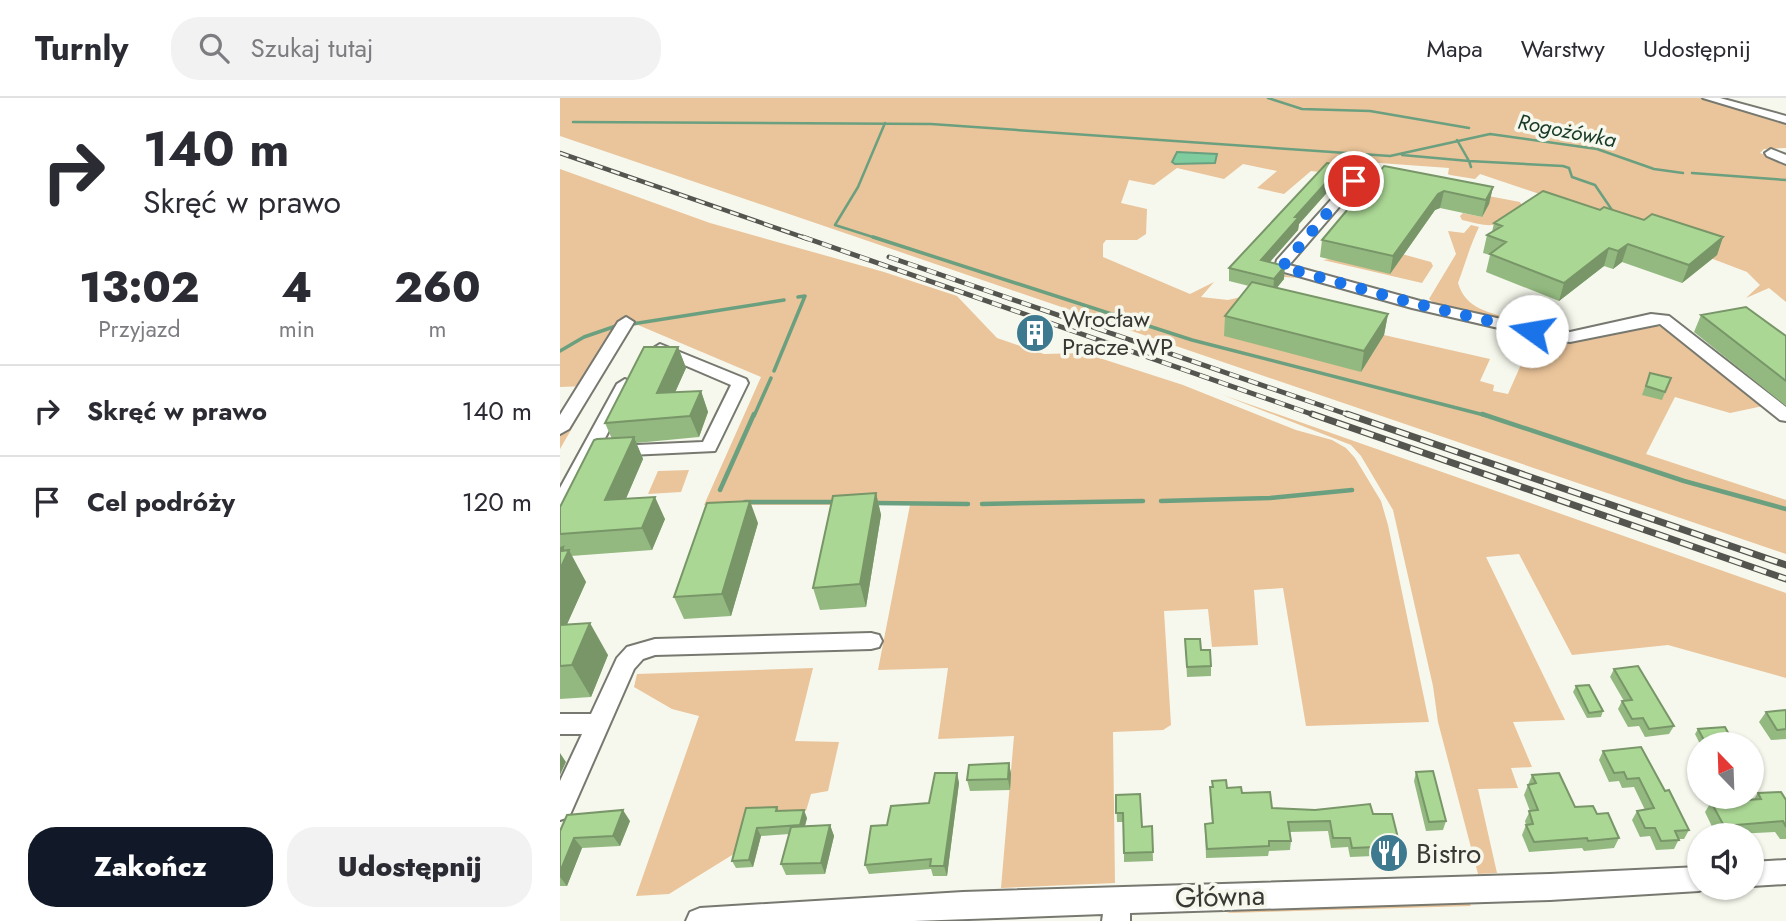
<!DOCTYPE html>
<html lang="pl">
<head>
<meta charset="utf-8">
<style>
	:root { --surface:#fff; --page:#f2f2f3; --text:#2b2b33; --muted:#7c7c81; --line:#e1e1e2; --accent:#111827 }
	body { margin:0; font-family:Jost,sans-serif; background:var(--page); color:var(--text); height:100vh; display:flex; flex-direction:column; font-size:26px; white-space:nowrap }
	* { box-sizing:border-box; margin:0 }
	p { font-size:23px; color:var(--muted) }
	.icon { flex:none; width:38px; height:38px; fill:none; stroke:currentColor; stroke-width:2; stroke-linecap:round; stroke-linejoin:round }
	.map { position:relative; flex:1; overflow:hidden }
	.side { display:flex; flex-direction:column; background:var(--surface); width:560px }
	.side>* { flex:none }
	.guide { background:#fff; color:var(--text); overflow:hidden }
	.needle { width:46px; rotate:337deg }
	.buttons { position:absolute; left:1127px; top:634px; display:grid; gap:14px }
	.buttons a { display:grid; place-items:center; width:77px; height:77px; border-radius:50%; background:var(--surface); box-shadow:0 2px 5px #0004; font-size:35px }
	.pin { position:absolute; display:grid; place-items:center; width:60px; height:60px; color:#fff; margin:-30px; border:4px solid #fff; border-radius:50%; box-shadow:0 2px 7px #0007 }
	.me { position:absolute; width:77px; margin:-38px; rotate:283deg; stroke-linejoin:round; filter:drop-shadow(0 0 5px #0008) }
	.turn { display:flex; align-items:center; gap:24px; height:147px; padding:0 28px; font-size:32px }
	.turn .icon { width:91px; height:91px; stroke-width:2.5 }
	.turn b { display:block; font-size:49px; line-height:60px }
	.eta { display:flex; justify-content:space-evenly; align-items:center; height:119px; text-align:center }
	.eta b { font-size:42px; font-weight:800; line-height:49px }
	.primary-button { display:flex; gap:14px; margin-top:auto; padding:14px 28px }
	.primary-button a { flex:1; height:80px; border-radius:28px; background:var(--accent); color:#fff; font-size:28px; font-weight:800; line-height:80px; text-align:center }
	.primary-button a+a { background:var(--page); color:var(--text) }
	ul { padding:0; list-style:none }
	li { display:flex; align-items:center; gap:21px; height:91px; padding:0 28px; border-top:2px solid var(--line) }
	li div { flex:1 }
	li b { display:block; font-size:26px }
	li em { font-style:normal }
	header { display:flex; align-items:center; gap:42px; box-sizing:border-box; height:98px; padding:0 35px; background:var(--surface); border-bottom:2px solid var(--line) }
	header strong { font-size:33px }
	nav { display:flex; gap:38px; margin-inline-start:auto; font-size:24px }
	.search { width:490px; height:63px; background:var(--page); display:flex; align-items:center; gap:18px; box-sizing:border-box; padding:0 24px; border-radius:28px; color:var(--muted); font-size:26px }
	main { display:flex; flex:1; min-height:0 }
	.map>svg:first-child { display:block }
</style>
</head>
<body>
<header>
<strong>Turnly</strong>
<div class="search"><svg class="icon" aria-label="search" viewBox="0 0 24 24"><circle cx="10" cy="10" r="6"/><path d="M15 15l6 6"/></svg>Szukaj tutaj</div>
<nav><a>Mapa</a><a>Warstwy</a><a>Udostępnij</a></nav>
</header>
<main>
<section class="side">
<div class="guide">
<div class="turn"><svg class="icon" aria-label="right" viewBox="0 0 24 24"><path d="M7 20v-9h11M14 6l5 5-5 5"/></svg><div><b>140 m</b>Skręć w prawo</div></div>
</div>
<div class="eta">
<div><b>13:02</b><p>Przyjazd</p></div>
<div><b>4</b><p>min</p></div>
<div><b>260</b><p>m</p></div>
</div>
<ul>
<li><svg class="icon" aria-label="right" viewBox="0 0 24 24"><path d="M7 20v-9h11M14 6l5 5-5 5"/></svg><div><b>Skręć w prawo</b></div><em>140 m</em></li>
<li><svg class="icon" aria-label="arrive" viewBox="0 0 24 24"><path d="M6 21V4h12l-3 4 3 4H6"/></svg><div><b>Cel podróży</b></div><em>120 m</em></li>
</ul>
<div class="primary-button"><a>Zakończ</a><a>Udostępnij</a></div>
</section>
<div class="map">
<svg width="1226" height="823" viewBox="0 0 1226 823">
	<rect width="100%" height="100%" fill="#f6f8ed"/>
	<!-- green -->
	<path fill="#eac49a" d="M0,0H1142L1226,27V50L1204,51L1200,55L1226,64V204L1209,190L1186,200L1200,187L1187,174L1006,105L920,76L915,81L890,77L888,76L889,70L778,62L768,75L751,73L724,96L697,90L717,73L683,66L664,81L617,70L594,87L569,82L561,105L587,111L586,136L577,142H546L543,146V159L630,196L654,184L641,199L668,202L681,199L704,171L737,180L713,178L704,189L801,274L824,237L930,261L920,283L934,287L933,293L948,296L974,237L984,240L979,254L994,258L999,250L998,244C1035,243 1071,221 1107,230L1203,308L1170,315L1115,299L1086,356L1226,402V456L0,38Z
		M0,71L150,125L324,174L397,198L437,240L484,256L524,255L623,287L736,332L772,342L786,350L795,360L821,403L828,427L869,624L746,628L723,490L694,492L698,547L652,549L648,511L604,513L611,627L603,632L553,634L555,785L441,790L454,638L378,641L388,570L318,572L350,407H144L201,279L78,227L71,228L0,351V336L28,288L0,289Z
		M923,97L960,104L962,108C937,131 934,130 902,122L900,118L903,115L922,119Z
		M911,127L919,129C910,148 905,166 898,185C906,212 930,214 955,222L954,224L877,207L869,201L896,156L888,133L904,135Z
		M831,153L871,164L873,168L862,185L763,162Z
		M663,297L1226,495V580L1108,547L1012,557L959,456L926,459L1005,622L953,624L972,669L951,670L958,690L918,691L937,775L918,776L878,624L873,588L833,412L801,358L791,347Z
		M129,372L121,394L88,396L98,373Z
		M253,570L235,643L279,644L268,693L251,696L246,713L186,716L177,754L109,796L76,798L139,618L112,611L74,589L77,576Z
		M907,802L911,808L666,815L695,808Z"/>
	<!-- water -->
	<path fill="#7fcc9f" stroke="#6aa07f" stroke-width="2" d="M617,54L657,56L655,65L615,66L612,64Z"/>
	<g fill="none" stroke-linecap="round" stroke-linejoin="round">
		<!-- stream-far2 -->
		<path stroke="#6aa07f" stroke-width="2.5" d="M708,0L742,11L810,13L909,30
			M13,24L371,26L830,58L930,36
			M930,36L1037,51L1094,71L1123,75
			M842,57L909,63L897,42
			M911,69L909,63L1003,68L1009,70L1012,79L1035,87L1054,115
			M1132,75L1226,82
			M319,141L275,127L298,89L325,25"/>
		<!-- stream-far1 -->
		<path stroke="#6aa07f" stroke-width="3.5" d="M313,139L632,242L928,318
			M72,226L224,202
			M0,253L24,239L56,228
			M214,273L245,198L238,199
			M194,318L211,280"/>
		<!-- stream -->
		<path stroke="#6aa07f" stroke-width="4.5" d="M922,316L1124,383L1226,411
			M160,392L194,316
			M601,403L710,400L792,392
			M185,404H278
			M314,405L408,406
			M422,406L583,403"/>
		<defs>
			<path id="minor" d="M1143,0H1160L1226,18V25Z
				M1211,51L1226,57V66L1207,58L1205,55Z
				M800,73L806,77L804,80L729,167L860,203L986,231L1010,234L1091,216L1109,218L1226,309V323L1220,322L1100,226L1010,244L986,241L852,210L717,172L715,169L717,162L796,74Z
				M66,219L74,224L9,331L0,336V317L58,224Z
				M100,246L186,281L188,285L155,353L48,358L45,354L48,350L54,348L143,344L171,287L94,254L92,251Z
				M65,281L73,286L10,408L7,413L0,414V390L57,286Z
				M311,535L319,537L322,543L319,549L311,551L95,557L83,561L74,571L9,719L0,722V683L22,636H0V616H31L57,560L67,549L95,541Z
				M1226,762V786L1192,788V764Z
				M1139,769V789H1149L1139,793L990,802L570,815V823H542L543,816L354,823H126L130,814L140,810L403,794L990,776Z"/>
		</defs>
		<!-- minor casing -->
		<use href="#minor" stroke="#77786f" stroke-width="4"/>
		<!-- minor -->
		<use href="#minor" fill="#fff" fill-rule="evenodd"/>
		<defs>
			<path id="rail-far2" d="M0,55L248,141"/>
			<path id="rail-far1" d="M243,139L757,318
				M329,159L792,318"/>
			<path id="rail" d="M752,316L1226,481
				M787,316L1226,467"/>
		</defs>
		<!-- rail-far2 casing -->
		<use href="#rail-far2" stroke="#555550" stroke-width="4.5"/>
		<!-- rail-far1 casing -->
		<use href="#rail-far1" stroke="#555550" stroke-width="5"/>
		<!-- rail casing -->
		<use href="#rail" stroke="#555550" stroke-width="7"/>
		<!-- rail-far2 -->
		<use href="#rail-far2" stroke="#f6f8ed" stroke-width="2.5" stroke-dasharray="9" stroke-linecap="butt"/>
		<!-- rail-far1 -->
		<use href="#rail-far1" stroke="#f6f8ed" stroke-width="3.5" stroke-dasharray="10" stroke-linecap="butt"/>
		<!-- rail -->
		<use href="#rail" stroke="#f6f8ed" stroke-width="4.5" stroke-dasharray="13" stroke-linecap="butt"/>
	</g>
	<!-- wall -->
	<path fill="#93b980" d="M824,68L933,89L929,106L922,119L880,110L875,112L830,176L760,159L762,142Z
		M780,80L739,126L738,132L710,164L724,181L717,190L828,216L824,237L801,274L664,238L665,218L689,188L669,183V170Z
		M1040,112L1163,139L1157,157L1122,185L1062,164L1053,171L1044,168L999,203L926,174L930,157L923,155L927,137L932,134L934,125Z
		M1141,217L1226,238V308L1134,234Z
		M118,249L126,270L115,294L141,293L148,314L139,339L76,345L83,361L66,400L105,421L92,452L11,458L26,484L7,526L48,557L31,599L0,601V409L52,341L45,325Z
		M1090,275L1111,280L1102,302L1082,297Z
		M316,395L321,417L306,509L260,512L253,490Z
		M198,425L171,518L124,521L114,499Z
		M625,541L641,552L651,568V578L627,579Z
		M1054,571L1114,628L1109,636L1085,639L1079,628L1068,629L1058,611L1062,603H1064L1050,579Z
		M1016,588L1043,613L1041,619L1027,620L1013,594Z
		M1226,612V641L1211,642L1199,624L1206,614Z
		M1138,631L1172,642L1170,646H1140L1135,636Z
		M1043,653L1105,693L1129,732L1124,741H1119L1114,751L1096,752L1090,738L1080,739L1072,722L1077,713L1085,712L1074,689L1062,690L1059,683L1049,684L1039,662Z
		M449,665L451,676L450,692L410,693L407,682Z
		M856,674L886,723L883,732L866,733L854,683Z
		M397,675L399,685L387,778H373L371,771L309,776L305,767L327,727L369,705Z
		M972,677L1015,709L1037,716L1059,740L1054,750L1024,753L1022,750L969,754L962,737L966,727L965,723L970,713L964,697Z
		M652,683L682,695L712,710L813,716L840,748L838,757L790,759L788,749L771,750L768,733L730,734L731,743L730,752L709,753L708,758L646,760L645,726L652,725L650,699V689H652Z
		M1198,695L1226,702V741H1220L1215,734L1156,737L1145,714L1151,704L1194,701Z
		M556,697L582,729L592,728L593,763L564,764V724H557Z
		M217,709L219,713L247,720L245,728L270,727L274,738L265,776L226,777L221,766L229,736L201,738L193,769L176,770L172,763L186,710Z
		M70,723L60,748L22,750L7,788H0V733Z"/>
	<!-- shaded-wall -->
	<path fill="#789668" d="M781,68L780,80L739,126L738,132L700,175L701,162L735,119Z
		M933,89L929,106L922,119L926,102Z
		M884,93L880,110L875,112L830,176L833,158L878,96Z
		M1163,139L1157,157L1122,185L1129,167Z
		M1068,146L1062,164L1053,171L1058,153Z
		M1049,150L1044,168L999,203L1004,185Z
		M725,168L724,181L713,194L714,181Z
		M828,216L824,237L801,274L804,253Z
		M118,249L126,270L105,317L97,295Z
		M141,293L148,314L139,339L130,318Z
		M74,339L83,361L56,424L45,402Z
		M316,395L321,417L306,509L300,486Z
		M95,399L105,421L92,452L82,430Z
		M190,403L198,425L171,518L162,496Z
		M3,449L7,457L9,452L26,484L0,542V471L1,453Z
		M30,525L48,557L31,599L12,567Z
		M0,655L6,664L0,677Z
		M449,665L451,676L450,692L448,681Z
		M397,675L399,685L387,778L384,768Z
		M63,712L70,723L60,748L53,738Z
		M244,712L247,720L243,735L240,727Z
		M270,727L274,738L265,776L261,765Z
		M197,730L201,738L193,769L189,762Z
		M14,740L22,750L7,788L0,779V774Z"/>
	<!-- building -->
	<path fill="#abd795" stroke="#789668" stroke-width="2" d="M767,65L781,68L735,119H739L701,162L725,168L714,181L669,170Z
		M824,68L933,89L926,102L884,93L878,96L833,158L762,142Z
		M983,93L1040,112L1044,109L1084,122L1092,116L1163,139L1129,167L1068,146L1058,153L1049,150L1004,185L930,156L946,144L927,137L942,128L934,125Z
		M692,184L828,216L804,253L665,218Z
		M1186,209L1226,238V283L1141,217Z
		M84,249H118L97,295L141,293L130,318L45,325Z
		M1090,275L1111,280L1105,294L1086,288Z
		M74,339L45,402L95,399L82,430L0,436V409L34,342L37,341Z
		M316,395L300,486L253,490L273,398Z
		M190,403L162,496L114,499L147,405Z
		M3,449L1,453L9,452L0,471V450Z
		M30,525L12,567L0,568V527Z
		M625,541H640L641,552H650L651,568L627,569Z
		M1078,568L1114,628L1089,631L1083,620L1072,621L1062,603L1072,602L1054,571Z
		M1029,587L1043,613L1029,615L1016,588Z
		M1226,612V631L1217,632L1206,614Z
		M1165,629L1172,642L1145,644L1138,631Z
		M1081,649L1105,693L1109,692L1129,732L1115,733L1119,742L1101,743L1095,730H1085L1077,713L1094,710L1079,680L1067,681L1064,674L1054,675L1043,653Z
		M449,665L448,681L407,682L409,667Z
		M873,673L886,723L869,724L856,674Z
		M375,675H397L384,768H370L371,761L305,767L311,728L327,727L331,708L369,705Z
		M999,675L1015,709L1033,708L1037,716L1048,715L1059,740L1028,743L1027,740L974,744L966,727L973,726L969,713L978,712L968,687L976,685L972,677Z
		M666,682L667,690L681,689L682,695L710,694L712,710L755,712L810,706L813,716H832L840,748L792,750L790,740H773L770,723L728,724L731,743H709V748L647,751L645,726L653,725L650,689H653L652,683Z
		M1221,694L1226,702V729L1223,723L1164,728L1151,704L1201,701L1198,695Z
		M580,696L582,729L592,728L593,754L564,755L563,715H556V697Z
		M217,709L216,713L244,712L240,727L197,730L189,762L172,763L186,710Z
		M63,712L53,738L14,740L0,774V733L7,717Z
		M270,727L261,765L221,766L231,729Z"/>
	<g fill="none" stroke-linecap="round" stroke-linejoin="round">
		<!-- route -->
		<path stroke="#1a73e8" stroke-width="12" stroke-dasharray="0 21.6" d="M794,83L722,169L857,206L972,233"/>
	</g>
	<!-- icons -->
	<defs>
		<symbol id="building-disc" viewBox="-11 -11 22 22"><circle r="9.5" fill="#3d7a90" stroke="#f6f8ed"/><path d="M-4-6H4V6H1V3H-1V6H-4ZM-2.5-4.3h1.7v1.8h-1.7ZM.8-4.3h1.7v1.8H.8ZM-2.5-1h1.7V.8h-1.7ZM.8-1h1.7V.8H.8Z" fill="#fff"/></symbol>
		<symbol id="restaurant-disc" viewBox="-11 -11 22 22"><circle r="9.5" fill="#3d7a90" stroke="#f6f8ed"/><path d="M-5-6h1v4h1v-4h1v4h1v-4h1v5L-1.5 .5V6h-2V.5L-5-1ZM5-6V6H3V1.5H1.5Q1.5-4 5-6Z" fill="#fff"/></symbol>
	</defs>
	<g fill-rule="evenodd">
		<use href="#building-disc" x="453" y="213" width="44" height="44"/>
		<use href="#restaurant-disc" x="807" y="733" width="44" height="44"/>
	</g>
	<g text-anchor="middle" stroke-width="7" stroke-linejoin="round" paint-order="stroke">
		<!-- far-water labels -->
		<g font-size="21" font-style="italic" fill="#173927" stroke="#f6f8ed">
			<text transform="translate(1007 33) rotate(11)" y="7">Rogożówka</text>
		</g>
		<!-- poi labels -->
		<g font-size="24" fill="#383834" stroke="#f6f8ed" text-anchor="start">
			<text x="502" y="229">Wrocław<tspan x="502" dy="28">Pracze WP</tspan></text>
		</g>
		<!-- near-poi labels -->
		<g font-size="28" fill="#383834" stroke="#f6f8ed" text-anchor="start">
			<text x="856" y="765">Bistro</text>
		</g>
		<!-- near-street labels -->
		<g font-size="28" fill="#383834" stroke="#f6f8ed">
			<text transform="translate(660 798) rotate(-2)" y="10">Główna</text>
		</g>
	</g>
</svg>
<div class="buttons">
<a><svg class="needle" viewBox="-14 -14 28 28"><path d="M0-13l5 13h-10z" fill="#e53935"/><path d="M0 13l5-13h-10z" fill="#7c7c81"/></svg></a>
<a><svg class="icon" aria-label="sound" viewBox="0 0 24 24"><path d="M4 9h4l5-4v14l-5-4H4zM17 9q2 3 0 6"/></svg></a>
</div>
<div class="pin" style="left:794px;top:83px;background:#d93025"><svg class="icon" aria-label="arrive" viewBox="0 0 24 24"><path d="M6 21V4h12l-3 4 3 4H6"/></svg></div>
<svg class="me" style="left:972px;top:233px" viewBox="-20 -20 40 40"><circle r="19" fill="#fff"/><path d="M0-13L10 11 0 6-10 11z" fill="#1a73e8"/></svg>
</div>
</main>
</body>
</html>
